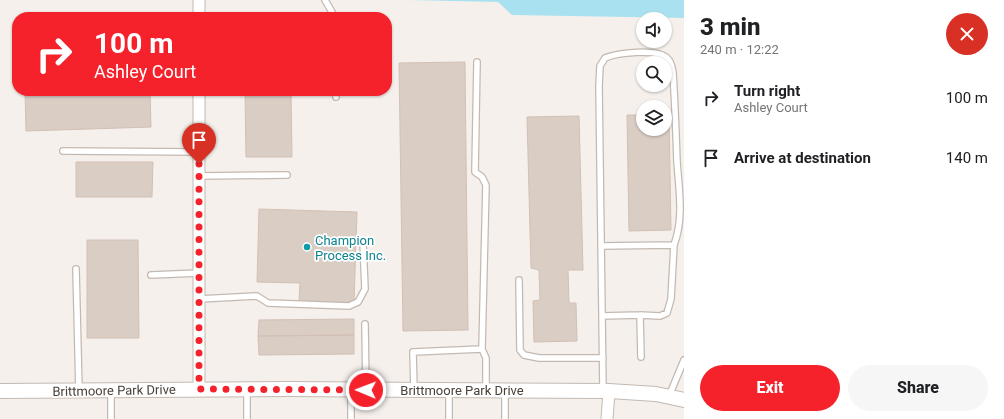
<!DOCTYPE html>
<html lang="en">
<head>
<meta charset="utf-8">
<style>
	:root { --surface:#fff; --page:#f6f6f6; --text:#202124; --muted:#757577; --accent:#f5222c }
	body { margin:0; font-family:Roboto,sans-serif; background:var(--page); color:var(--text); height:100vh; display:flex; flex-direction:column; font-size:15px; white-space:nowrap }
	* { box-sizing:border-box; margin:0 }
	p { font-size:13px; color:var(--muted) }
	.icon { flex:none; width:22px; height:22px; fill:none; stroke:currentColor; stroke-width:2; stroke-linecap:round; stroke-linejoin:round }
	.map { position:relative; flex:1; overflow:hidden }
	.panel { display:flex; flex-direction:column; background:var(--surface); width:320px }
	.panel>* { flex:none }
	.top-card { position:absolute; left:12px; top:12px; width:380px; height:84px; border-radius:16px; box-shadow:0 1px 3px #0004; background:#f5222c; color:#fff; overflow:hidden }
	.buttons { position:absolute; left:636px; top:12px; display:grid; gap:8px }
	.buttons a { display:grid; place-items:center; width:36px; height:36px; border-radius:50%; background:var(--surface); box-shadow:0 1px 3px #0004; font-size:20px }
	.pin { position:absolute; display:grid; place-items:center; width:34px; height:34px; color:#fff; margin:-41px -17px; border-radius:50% 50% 50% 0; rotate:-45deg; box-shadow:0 0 4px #0007 }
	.pin .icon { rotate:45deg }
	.me { position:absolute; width:44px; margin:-22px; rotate:271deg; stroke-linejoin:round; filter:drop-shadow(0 0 3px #0008) }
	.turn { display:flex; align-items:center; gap:14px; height:84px; padding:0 16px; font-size:18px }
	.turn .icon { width:52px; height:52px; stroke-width:2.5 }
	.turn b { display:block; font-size:28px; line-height:34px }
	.round { display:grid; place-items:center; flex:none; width:42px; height:42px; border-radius:21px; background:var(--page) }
	.overview { display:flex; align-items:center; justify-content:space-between; height:68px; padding:0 16px }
	h1 { font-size:24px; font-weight:800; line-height:30px }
	.cta { display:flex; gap:8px; margin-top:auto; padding:8px 16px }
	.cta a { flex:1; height:46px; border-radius:24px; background:var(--accent); color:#fff; font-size:16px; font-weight:800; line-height:46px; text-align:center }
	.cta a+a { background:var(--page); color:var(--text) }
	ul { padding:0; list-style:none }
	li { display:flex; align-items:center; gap:12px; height:60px; padding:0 16px }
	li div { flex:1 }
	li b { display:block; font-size:15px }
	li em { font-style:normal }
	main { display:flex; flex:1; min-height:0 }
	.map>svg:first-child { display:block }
</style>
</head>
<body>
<main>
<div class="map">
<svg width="684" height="419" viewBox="0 0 684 419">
	<rect width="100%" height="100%" fill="#f5f0ec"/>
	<!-- water -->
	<path fill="#aae1f0" d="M409,0H684V18L512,15L498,2Z"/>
	<!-- building -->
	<path fill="#dacdc4" stroke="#d2c0b4" d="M465,62L468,330L403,331L399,63Z
		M25,91H150L151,127L26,131Z
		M245,91H291L292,157H246Z
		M627,115H643V129H665V115H669L671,230L629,231Z
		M579,116L583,270H568L569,303H576L577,341L534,342L533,301L540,300L539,270L531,268L527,117Z
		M76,162H153L152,197H76Z
		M259,209L357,212L354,303L299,302L300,283L257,282Z
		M87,240H138L139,338H87Z
		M354,319V335L258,336L259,320Z
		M354,335V354L259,355L258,336Z"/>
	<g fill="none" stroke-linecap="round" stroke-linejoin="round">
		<defs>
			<path id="service" d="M325,0L332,12V17
				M477,62L475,172L482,177L486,185L482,349
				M335,91L336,97
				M63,151L199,152
				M199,176L287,175
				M601,246L674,245C684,218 679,190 677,162C676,133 675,103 673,73C672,68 672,62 667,58C657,48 617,53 605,58L600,66L599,86L603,390
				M76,269L79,391
				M151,275L199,273
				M519,280L520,350L524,355L539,358H603
				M199,299L257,296L268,303L349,306L358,302L365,289L363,243
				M640,315L660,316L667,313L671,299L674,245
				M602,316L640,315L641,357
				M365,324L366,390
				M247,389V419
				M351,390V419
				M414,390L413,352L482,349L486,358V390
				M111,391V419
				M449,391V419
				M669,396L684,360
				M505,419V390"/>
			<path id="minor" d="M199,0V17
				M199,91V389
				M607,419L609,391"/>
			<path id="tertiary" d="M0,391L285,389L609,391L656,394L684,400"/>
		</defs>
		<!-- service casing -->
		<use href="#service" stroke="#c4b9b1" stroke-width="8"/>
		<!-- minor casing -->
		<use href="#minor" stroke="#c4b9b1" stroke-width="13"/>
		<!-- tertiary casing -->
		<use href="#tertiary" stroke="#c4b9b1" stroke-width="16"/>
		<!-- service -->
		<use href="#service" stroke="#fff" stroke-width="5.5"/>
		<!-- minor -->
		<use href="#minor" stroke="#fff" stroke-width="11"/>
		<!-- tertiary -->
		<use href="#tertiary" stroke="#fff" stroke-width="14"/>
	</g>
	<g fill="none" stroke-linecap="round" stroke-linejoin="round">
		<!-- route -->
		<path stroke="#f5222c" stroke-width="7" stroke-dasharray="0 12.6" d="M199,164V389L366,390"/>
	</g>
	<!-- markers -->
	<circle fill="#0f9aa8" stroke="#fff" stroke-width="1.5" cx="307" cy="247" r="4"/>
	<g text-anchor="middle" stroke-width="3.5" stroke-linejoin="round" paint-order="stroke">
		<!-- culture labels -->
		<g font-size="13" fill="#0d838f" stroke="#fff" text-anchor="start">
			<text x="315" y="245">Champion<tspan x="315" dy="15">Process Inc.</tspan></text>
		</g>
		<!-- street labels -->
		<g font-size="13" fill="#4a4039" stroke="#fff">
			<text transform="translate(114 390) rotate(-1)" y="5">Brittmoore Park Drive</text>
			<text x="462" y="395">Brittmoore Park Drive</text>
		</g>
	</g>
</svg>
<div class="buttons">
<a><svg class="icon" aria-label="sound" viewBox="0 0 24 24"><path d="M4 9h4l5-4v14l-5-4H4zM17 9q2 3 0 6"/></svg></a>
<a><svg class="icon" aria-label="search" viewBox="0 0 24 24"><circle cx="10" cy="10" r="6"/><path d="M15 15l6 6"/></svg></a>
<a><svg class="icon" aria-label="layers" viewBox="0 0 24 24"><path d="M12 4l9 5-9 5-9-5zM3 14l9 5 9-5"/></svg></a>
</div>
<div class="pin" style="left:199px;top:164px;background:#d93025"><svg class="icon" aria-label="arrive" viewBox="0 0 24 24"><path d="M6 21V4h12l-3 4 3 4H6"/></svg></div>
<svg class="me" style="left:366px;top:390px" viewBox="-20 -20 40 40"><circle r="17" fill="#f5222c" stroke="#fff" stroke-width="3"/><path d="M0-11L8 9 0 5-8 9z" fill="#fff"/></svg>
<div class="top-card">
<div class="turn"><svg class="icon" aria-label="right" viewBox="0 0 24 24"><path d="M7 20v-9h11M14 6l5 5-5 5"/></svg><div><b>100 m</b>Ashley Court</div></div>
</div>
</div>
<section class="panel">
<div class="overview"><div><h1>3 min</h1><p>240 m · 12:22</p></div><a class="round" style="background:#d93025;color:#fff"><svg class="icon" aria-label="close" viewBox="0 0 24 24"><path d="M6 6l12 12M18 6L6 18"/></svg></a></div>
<ul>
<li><svg class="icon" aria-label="right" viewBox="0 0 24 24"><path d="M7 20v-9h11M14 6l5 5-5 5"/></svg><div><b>Turn right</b><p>Ashley Court</p></div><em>100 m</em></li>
<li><svg class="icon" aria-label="arrive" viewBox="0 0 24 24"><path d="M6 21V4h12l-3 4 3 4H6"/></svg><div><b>Arrive at destination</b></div><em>140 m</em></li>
</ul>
<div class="cta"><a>Exit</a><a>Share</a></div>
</section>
</main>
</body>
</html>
